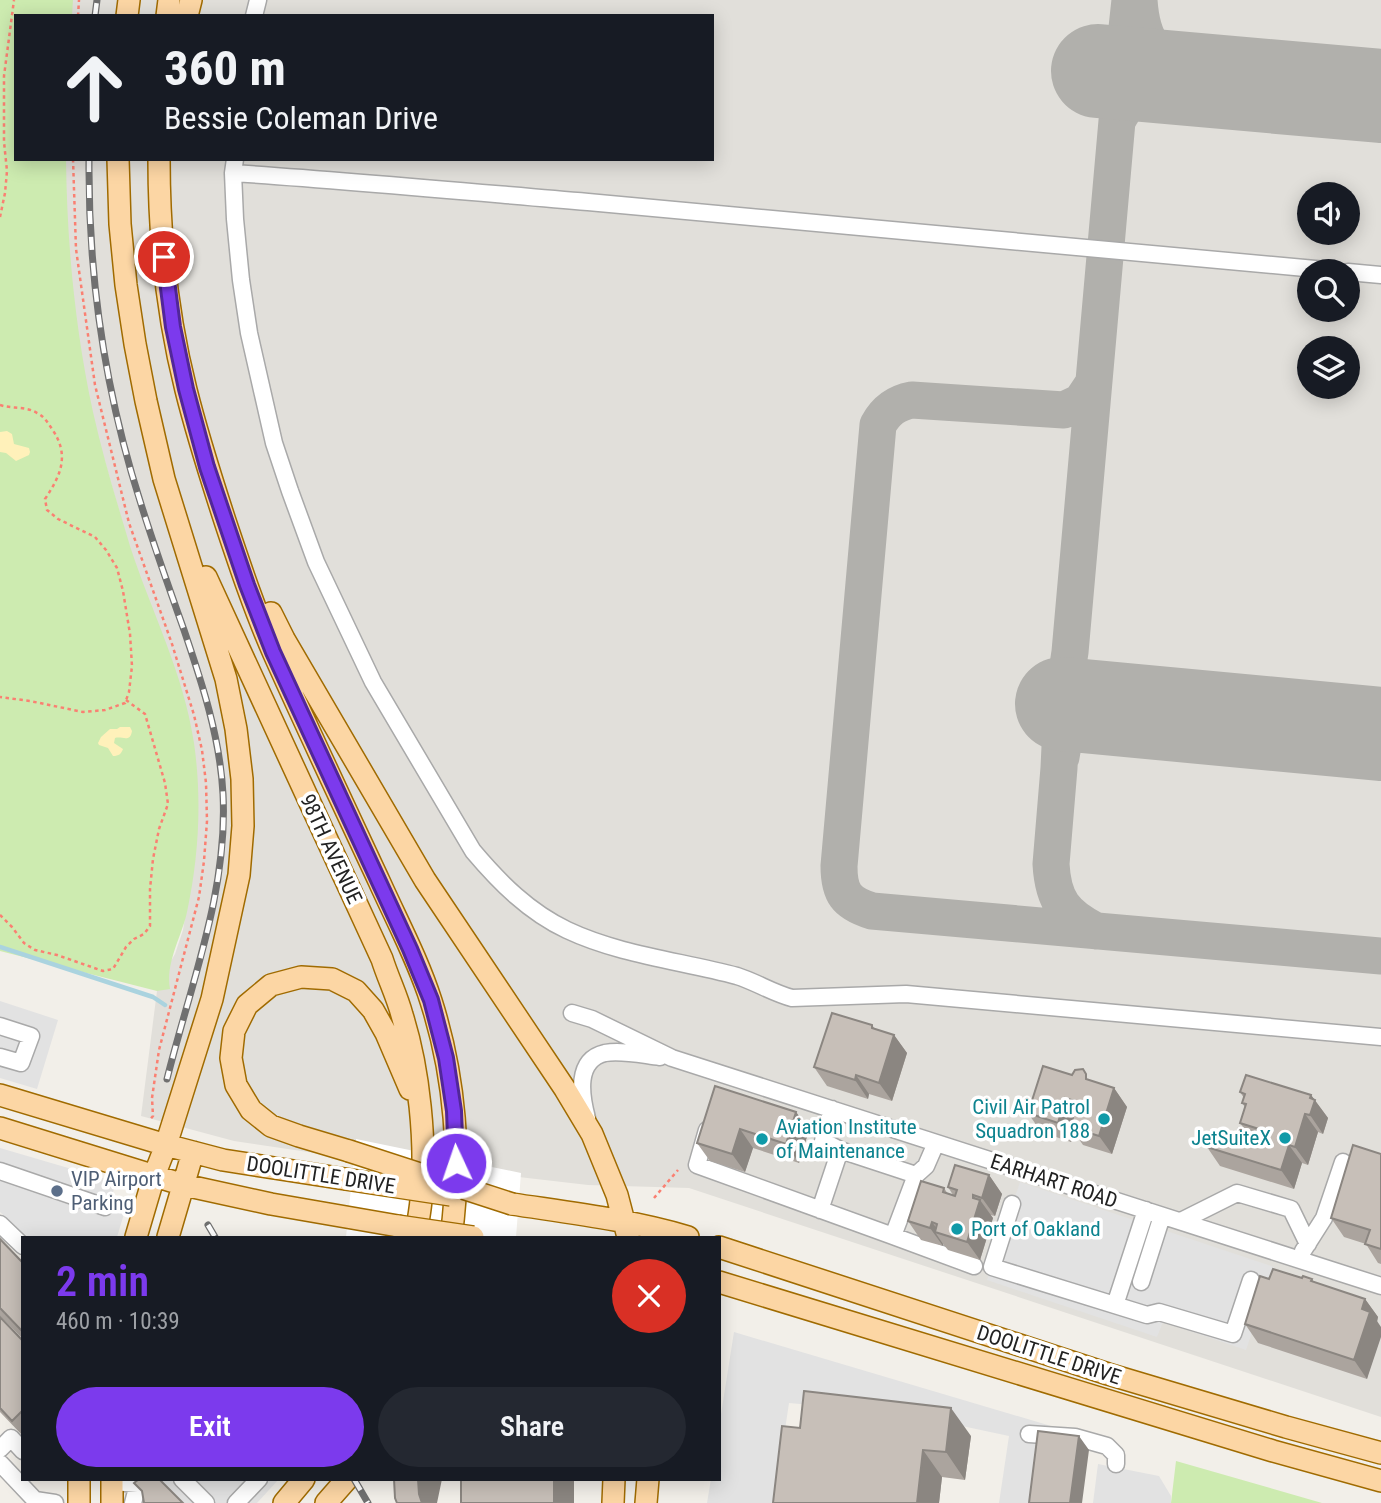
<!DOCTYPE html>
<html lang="en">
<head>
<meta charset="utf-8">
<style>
	:root { --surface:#171b24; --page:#242831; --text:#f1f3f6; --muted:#9ea1a6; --accent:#7c3aed }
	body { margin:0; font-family:"Roboto Condensed",sans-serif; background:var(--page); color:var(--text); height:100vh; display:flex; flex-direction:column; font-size:26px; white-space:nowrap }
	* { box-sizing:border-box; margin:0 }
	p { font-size:23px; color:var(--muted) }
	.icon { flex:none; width:38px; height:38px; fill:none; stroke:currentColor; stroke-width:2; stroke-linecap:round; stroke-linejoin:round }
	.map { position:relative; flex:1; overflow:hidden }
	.side { position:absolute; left:21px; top:1236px; width:700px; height:245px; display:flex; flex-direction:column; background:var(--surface); border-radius:0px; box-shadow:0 4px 18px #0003 }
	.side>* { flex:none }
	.top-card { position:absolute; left:14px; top:14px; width:700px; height:147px; border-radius:0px; box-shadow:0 4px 18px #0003; background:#171b24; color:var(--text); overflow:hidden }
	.buttons { position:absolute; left:1297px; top:182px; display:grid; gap:14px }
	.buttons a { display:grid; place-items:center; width:63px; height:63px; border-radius:50%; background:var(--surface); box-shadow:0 4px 18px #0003; font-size:35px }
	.pin { position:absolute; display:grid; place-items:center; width:60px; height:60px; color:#fff; margin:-30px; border:4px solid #fff; border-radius:50%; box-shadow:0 2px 7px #0007 }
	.me { position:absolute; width:77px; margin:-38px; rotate:357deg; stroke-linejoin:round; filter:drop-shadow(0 0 5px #0008) }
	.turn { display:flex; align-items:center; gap:24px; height:147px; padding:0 35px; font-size:32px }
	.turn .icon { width:91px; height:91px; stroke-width:2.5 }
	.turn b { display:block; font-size:49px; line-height:60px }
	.round { display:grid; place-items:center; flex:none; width:74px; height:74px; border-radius:37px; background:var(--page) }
	.headline { display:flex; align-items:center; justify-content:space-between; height:119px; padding:0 35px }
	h1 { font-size:42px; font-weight:600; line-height:52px; color:var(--accent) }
	.primary-button { display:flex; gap:14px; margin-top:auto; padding:14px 35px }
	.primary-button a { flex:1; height:80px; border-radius:42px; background:var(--accent); color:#fff; font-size:28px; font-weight:600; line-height:80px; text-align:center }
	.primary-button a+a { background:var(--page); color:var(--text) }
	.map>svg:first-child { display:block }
</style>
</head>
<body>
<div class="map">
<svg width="1381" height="1503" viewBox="0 0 1381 1503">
	<rect width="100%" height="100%" fill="#f2efe9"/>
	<!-- airport -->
	<path fill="#e1dfda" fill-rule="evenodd" d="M69,0H1381V1417L689,1188L588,1185L335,1156L234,1141L141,1116L157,991L163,975L175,954L183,930L189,893L138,576L87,400L72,309L63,159H712V16H67ZM1309,194H1348V233H1309ZM1309,271H1348V310H1309ZM1309,348H1348V387H1309Z"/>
	<!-- grass -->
	<path fill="#cdebb0" d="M0,0H73L72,16H16V159H66C67,244 75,329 93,412C103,457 117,502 130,546C151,611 184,674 194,743C202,799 199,856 187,912C182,936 165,963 170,989L157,991L0,951Z
		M1176,1461L1322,1503H1171Z"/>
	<!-- sand -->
	<path fill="#fff1ba" d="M7,431L12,434L14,444L29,448L30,452L29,455L16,461L6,453L0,452V432Z
		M120,727H130L132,731C130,743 123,736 115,738L114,743L123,749C121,754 119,756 113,756L108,748L99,745L98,743L101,737L110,729H117Z"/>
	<!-- parking -->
	<path fill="#e2e2e2" d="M0,1001L58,1020L37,1089L0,1078Z
		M0,1148L116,1182L111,1199L127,1204L117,1237H25L0,1212Z
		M1020,1182L1274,1267L1246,1350L1163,1322L1157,1337L987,1280Z
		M734,1332L1051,1426L1038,1503H999L1009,1436L901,1413L789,1403L774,1503H707L711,1479H719V1427Z
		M1098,1464L1159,1476L1171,1496V1503H1093Z
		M158,1479H279L257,1503H183Z"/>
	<!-- pier -->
	<path fill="#fff" d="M356,1139L521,1173L516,1237H346Z"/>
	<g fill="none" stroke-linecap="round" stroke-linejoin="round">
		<!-- stream -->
		<path stroke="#aad3df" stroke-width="4.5" d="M0,947L153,997L165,1005"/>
		<!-- taxiway -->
		<path stroke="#b1b0ac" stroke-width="37" d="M1139,0C1142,48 1158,57 1197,80
			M1117,121C1120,116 1123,110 1127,106C1143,91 1176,84 1197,80
			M1093,384L1081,402L1064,410L912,400C896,403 886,410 878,425L839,866C839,893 846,903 872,911L1381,956
			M1061,757C1062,751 1063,745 1064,740C1072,717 1104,714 1123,710
			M1096,931C1064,915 1053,900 1051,864L1059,768L1062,704L1070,652L1117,121L1130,0"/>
		<!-- runway -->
		<path stroke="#b1b0ac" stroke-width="94" d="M1098,71L1381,96
			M1062,704L1381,734"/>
		<defs>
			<path id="minor" d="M254,16L258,0
				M235,159L233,173L235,219L241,280L249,333L274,443L290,491L316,562L373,682L473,851C500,883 529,912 567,930C620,955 681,961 737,976C756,982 773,993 792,998L906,994L1381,1037
				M233,173C352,181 470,192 588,202C838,224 1087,249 1337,271
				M1348,272L1381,275
				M572,1013L592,1019L672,1058L1381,1286
				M0,1026L31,1036L21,1063L0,1057
				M832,1109L823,1141L840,1150
				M587,1118C581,1096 575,1060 605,1053C622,1050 643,1055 660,1057
				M707,1130L697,1165L893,1236
				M936,1143L926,1166L916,1175L893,1236L974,1266
				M0,1171L105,1207
				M1012,1204L992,1267L1147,1315L1159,1312L1233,1334L1251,1280
				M820,1210L840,1150L916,1175
				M1181,1221L1237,1193L1291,1209L1308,1244
				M0,1224L23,1246
				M1303,1251L1324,1218L1343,1162
				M1141,1282L1162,1216
				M1115,1305L1146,1210
				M1029,1434L1075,1437L1107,1446L1116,1455V1464
				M0,1449L11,1438L23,1451
				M0,1463L35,1500L55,1503
				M182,1479L206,1503
				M112,1482L138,1484L133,1503
				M236,1503L259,1479"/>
			<path id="major" d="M127,16L129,0
				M167,16L169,0
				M187,16L191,0
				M118,159L120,224L126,285L135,344L146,401L164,479L226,679L236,729L242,779L243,826L239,875L212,999L166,1145L154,1176L136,1237
				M159,159C159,236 167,315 186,390C197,434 211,478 225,521C240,566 255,611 274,654C308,730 344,806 379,881C397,921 418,960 431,1001C455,1076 462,1159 451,1237
				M206,577L382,959C388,978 397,996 402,1015C419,1068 427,1145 421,1200C420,1213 417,1225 416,1237
				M271,613L284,639L425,880L565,1089L592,1134L617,1195L628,1237
				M0,1095L166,1145L223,1160L345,1179
				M0,1128L184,1185L271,1204L398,1226
				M349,1151L299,1136L271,1126L251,1110L236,1085L231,1058L234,1031L247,1005L271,985L301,977L332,979L356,991L373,1010L386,1033L410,1089
				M512,1204C571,1213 631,1220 688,1237
				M168,1237L193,1152
				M719,1247L1108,1374L1286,1427L1381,1453
				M719,1282L1273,1451L1381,1481
				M112,1479V1503
				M79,1503V1479
				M284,1503L304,1479
				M326,1503L347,1479
				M613,1503L614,1479
				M646,1503L648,1479"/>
		</defs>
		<!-- minor casing -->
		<use href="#minor" stroke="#a9a9a9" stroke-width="19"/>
		<!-- major casing -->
		<use href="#major" stroke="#a06b00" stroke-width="24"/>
		<!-- path -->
		<path stroke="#fa8072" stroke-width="2.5" stroke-dasharray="3.5 3.5" stroke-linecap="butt" d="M78,16L79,0
			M73,159L76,249L95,385L129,523L172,644L194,715L202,750L206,783L207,821L204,861L199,897L159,1050L152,1098L153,1116L149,1121
			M0,217L5,193L7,171L4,142V76L14,0
			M0,405C12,409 26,406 37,413C44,416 48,423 52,429C70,455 61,475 45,499L47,510L58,519L95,537L106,550L117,568L123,591L130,634L132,666L129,692L125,703L105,710L83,712L30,701L0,697
			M0,915L12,927L24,943L35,950L57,955L103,971L113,969L126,947L134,939L144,934L150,926V889L153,859L159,829L168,804L165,783L145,714L126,700
			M654,1198L678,1170"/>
		<!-- minor -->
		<use href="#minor" stroke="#fff" stroke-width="16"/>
		<!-- major -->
		<use href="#major" stroke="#fcd6a4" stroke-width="21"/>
		<defs>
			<path id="rail" d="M95,16L97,0
				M89,159C88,276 105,392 141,504C154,546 169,588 184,630C202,683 220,737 223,794C228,892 190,986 167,1079
				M208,1225L215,1237
				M354,1479L368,1503"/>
		</defs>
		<!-- rail casing -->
		<use href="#rail" stroke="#707070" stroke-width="7"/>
		<!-- rail -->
		<use href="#rail" stroke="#fff" stroke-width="4.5" stroke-dasharray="13" stroke-linecap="butt"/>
		<defs>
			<path id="major-bridge" d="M349,1151L512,1204
				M345,1179L451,1195
				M398,1226L473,1237"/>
		</defs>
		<!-- major-bridge casing -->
		<use href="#major-bridge" stroke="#a06b00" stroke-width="24" stroke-linecap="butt"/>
		<!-- major-bridge -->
		<use href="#major-bridge" stroke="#fcd6a4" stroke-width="21"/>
	</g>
	<!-- wall -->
	<path fill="#aba49e" d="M872,1025L875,1029L894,1035L907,1053L892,1101L869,1094L868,1099L827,1086L814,1067Z
		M1091,1081L1114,1088L1127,1107L1112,1154L1083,1145L1074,1132L1071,1142L1041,1132L1028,1113Z
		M1240,1092L1311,1095L1328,1118L1323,1134L1318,1132L1308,1165L1302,1163L1294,1189L1220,1166L1207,1147L1236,1137L1246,1131L1240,1123L1245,1107L1242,1103L1244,1098Z
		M796,1112L809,1130L799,1163L753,1148L745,1172L710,1161L697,1143Z
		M1381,1154V1264L1378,1263L1366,1244L1344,1237L1331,1218Z
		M989,1175L1002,1194L995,1216L990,1215L993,1218L980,1260L948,1250L943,1244V1246L921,1240L908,1221L944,1188L948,1194L953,1195L948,1187Z
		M0,1239L23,1263V1339L0,1316Z
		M1302,1278L1312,1279L1314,1282L1365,1299L1378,1317L1367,1379L1258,1343L1245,1324L1269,1279Z
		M0,1317L23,1341L22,1435L0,1412Z
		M800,1428L971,1436L965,1480L942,1477L939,1503H773Z"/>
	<!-- shaded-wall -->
	<path fill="#8b8681" d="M894,1035L907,1053L892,1101L879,1083Z
		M856,1075L869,1094L868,1099L855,1080Z
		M1114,1088L1127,1107L1112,1154L1099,1136Z
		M1311,1095L1328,1118L1323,1134L1310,1115Z
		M1065,1098L1078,1117L1070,1127L1074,1132L1071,1142L1058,1123Z
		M796,1112L809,1130L799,1163L786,1144Z
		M1305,1114L1318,1132L1308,1165L1295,1147Z
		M740,1129L753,1148L745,1172L732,1154Z
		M1289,1145L1302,1163L1294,1189L1281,1170Z
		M989,1175L1002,1194L995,1216L982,1198Z
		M973,1195L979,1203L980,1200L993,1218L980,1260L967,1242Z
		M932,1222L940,1233L935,1232L943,1244V1246L930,1228Z
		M1365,1299L1378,1317L1377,1321L1381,1327V1337L1367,1379L1354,1360L1362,1309Z
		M951,1408L971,1436L965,1480L946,1452Z
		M1079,1436L1089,1450L1082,1503H1070Z
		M923,1450L942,1477L939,1503H917Z
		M418,1479H442L437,1503H422L419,1494Z
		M554,1479H574V1503H554Z"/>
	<!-- building -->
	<path fill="#c7bfb8" stroke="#8b8681" stroke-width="2" d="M832,1013L872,1025V1028L894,1035L879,1083L856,1075L855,1080L814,1067Z
		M1043,1066L1072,1075L1075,1070L1083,1069L1086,1074V1079L1114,1088L1099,1136L1070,1127L1078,1102L1065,1098L1058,1123L1028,1113Z
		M1246,1075L1311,1095L1310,1098L1315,1100L1310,1115L1305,1114L1295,1147L1289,1145L1281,1170L1207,1147L1212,1130L1236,1137L1238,1129L1260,1136L1262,1130L1240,1123L1246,1104L1242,1103L1245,1094L1240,1092Z
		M715,1086L796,1112L786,1144L740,1129L732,1154L697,1143Z
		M1353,1145L1381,1154V1249L1365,1244L1370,1230L1331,1218Z
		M955,1165L989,1175L982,1198L973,1195V1198L980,1200L967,1242L935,1232L937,1224L932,1222L930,1228L908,1221L921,1181L944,1188L943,1192L955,1196L957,1190L948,1187Z
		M0,1239L23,1263V1332L0,1308Z
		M1273,1269L1302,1278L1303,1276L1312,1279L1311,1281L1365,1299L1362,1309L1370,1312L1354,1360L1245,1324L1260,1276L1269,1279Z
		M0,1317L23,1341V1410L12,1421L0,1408Z
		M804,1391L951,1408L946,1452L923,1450L917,1503H773L782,1426L800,1428Z
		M1038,1431L1079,1436L1070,1503H1029Z
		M139,1479H159L183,1503H144L142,1491L134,1483Z
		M394,1479H418L419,1494L422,1503H397L395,1498Z
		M461,1479H554V1503H461Z"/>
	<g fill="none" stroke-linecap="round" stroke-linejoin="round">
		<defs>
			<path id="route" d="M164,257L173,327L186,389L207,467L247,585L273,652L410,949L431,1000L446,1058L454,1111L456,1163"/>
		</defs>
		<!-- route casing -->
		<use href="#route" stroke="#51269a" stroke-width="18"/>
		<!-- route -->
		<use href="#route" stroke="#7c3aed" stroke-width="12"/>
	</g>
	<!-- markers -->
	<g fill="#0f9aa8" stroke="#fff" stroke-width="2.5">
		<circle cx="1104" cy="1119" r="7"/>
		<circle cx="1285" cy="1138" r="7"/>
		<circle cx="762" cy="1139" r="7"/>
		<circle cx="957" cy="1229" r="7"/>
	</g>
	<circle fill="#5c6f8a" stroke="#fff" stroke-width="2.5" cx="57" cy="1191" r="7"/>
	<g text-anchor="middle" stroke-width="7" stroke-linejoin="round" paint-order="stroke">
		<!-- street labels -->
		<g font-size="21" fill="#222" stroke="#fff">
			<text transform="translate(331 849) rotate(65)" y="7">98TH AVENUE</text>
			<text transform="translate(321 1175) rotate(9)" y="7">DOOLITTLE DRIVE</text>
			<text transform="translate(1054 1181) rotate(18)" y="7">EARHART ROAD</text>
			<text transform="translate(1049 1355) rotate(18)" y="7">DOOLITTLE DRIVE</text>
		</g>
		<!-- culture labels -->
		<g font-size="21" fill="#0d838f" stroke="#fff" text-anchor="end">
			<text x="1090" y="1114">Civil Air Patrol<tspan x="1090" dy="24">Squadron 188</tspan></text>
			<text x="776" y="1134" text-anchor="start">Aviation Institute<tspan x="776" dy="24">of Maintenance</tspan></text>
			<text x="1271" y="1145">JetSuiteX</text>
			<text x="971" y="1236" text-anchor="start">Port of Oakland</text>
		</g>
		<!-- service labels -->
		<g font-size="21" fill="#4e5e75" stroke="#fff" text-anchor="start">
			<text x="71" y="1186">VIP Airport<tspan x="71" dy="24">Parking</tspan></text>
		</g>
	</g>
</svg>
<div class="buttons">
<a><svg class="icon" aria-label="sound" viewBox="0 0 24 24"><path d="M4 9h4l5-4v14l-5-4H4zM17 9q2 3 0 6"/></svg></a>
<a><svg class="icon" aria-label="search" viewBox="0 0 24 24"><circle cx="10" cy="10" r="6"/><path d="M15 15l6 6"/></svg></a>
<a><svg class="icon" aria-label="layers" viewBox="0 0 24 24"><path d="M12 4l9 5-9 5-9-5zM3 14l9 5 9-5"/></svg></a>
</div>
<div class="pin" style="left:164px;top:257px;background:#d93025"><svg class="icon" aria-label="arrive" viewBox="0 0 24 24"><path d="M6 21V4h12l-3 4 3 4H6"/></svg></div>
<svg class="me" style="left:456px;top:1163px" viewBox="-20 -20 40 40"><circle r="17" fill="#7c3aed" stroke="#fff" stroke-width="3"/><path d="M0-11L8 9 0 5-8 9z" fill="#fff"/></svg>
<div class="top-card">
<div class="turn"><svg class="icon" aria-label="ahead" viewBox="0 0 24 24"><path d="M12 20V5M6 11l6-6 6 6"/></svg><div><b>360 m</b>Bessie Coleman Drive</div></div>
</div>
<section class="side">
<div class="headline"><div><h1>2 min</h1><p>460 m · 10:39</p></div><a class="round" style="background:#d93025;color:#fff"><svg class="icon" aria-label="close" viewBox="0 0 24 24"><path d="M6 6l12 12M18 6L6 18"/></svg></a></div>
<div class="primary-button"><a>Exit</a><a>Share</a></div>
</section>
</div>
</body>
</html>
